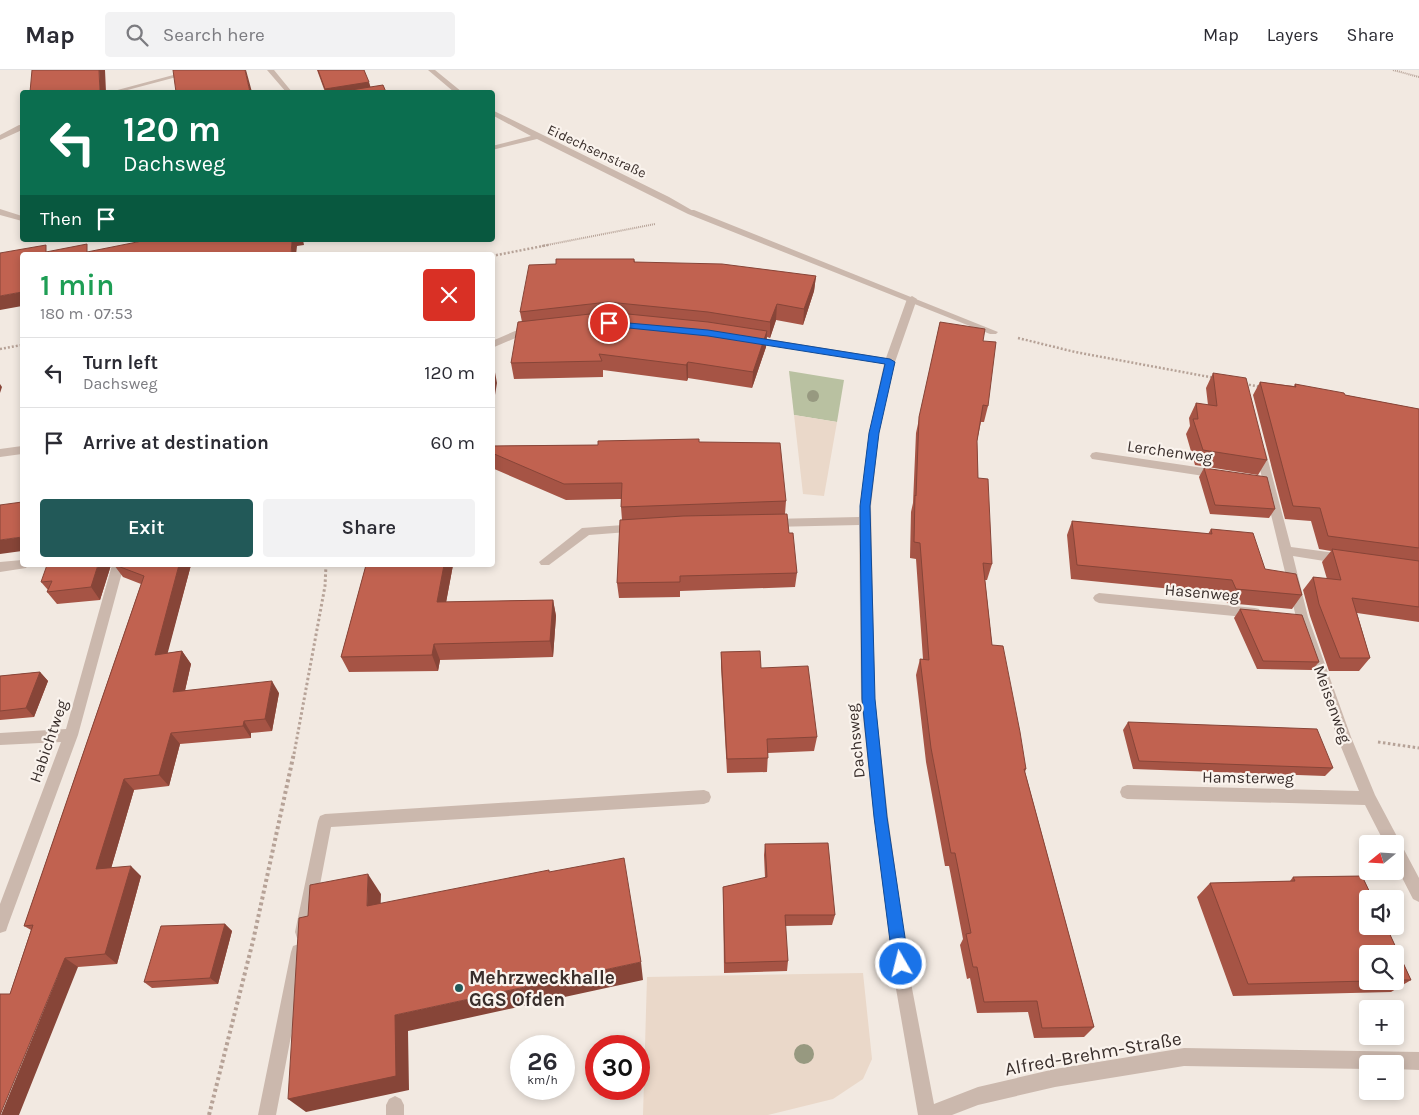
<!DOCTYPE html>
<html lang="en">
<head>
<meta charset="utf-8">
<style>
	:root { --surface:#fff; --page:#f2f2f3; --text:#2b2b33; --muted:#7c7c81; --line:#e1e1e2; --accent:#225958 }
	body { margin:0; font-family:Karla,sans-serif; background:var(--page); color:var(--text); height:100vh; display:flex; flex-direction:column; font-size:19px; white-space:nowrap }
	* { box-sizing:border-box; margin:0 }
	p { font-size:16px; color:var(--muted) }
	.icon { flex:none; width:28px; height:28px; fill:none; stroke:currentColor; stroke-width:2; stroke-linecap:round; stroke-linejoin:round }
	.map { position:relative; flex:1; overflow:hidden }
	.side { position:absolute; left:20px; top:182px; width:475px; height:315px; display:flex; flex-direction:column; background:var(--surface); border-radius:5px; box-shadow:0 2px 8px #0003 }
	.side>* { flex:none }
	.top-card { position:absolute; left:20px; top:20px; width:475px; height:152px; border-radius:5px; box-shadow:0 2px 8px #0003; background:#0b6e4f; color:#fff; overflow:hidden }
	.needle { width:32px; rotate:252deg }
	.fabs { position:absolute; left:1359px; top:765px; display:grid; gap:10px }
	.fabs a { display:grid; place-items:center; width:45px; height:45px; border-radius:5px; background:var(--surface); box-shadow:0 2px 8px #0003; font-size:25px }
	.speed { position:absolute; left:510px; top:965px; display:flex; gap:10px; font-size:25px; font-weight:700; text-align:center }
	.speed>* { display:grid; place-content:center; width:65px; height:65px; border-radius:50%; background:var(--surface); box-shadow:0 2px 8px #0003; line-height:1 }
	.speed small { font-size:12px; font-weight:400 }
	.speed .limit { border:8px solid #d22; background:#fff; color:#111 }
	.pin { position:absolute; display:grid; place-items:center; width:42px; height:42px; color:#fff; margin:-21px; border:2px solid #fff; border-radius:50%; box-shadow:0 1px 5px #0007 }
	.me { position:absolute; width:55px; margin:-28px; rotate:352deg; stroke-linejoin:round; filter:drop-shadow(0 0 4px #0008) }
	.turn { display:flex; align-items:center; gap:18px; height:105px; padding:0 20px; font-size:22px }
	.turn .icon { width:65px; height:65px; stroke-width:2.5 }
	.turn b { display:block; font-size:35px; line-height:42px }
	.then { display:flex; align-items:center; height:48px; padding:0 20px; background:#0003; gap:10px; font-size:19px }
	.round { display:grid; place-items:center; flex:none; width:52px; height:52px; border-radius:5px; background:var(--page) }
	.overview { display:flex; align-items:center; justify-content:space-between; height:85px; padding:0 20px }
	h1 { font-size:30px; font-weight:600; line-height:38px; color:#1e9e55 }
	.cta { display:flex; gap:10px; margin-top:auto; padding:10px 20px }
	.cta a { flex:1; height:58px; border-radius:5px; background:var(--accent); color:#fff; font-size:20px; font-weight:600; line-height:58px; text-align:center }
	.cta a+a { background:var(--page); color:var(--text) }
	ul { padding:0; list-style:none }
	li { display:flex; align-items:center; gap:15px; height:70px; padding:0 20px; border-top:1px solid var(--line) }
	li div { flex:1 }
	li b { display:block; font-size:19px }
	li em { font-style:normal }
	header { display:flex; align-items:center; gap:30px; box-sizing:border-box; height:70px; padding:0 25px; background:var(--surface); border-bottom:1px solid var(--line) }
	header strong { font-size:24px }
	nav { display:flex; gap:28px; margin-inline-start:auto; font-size:18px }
	.search { width:350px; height:45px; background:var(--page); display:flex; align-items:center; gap:12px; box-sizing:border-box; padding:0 18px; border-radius:5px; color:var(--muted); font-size:19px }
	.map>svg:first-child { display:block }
</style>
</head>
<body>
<header>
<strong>Map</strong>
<div class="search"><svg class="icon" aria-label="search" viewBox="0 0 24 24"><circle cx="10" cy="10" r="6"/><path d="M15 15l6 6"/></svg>Search here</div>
<nav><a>Map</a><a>Layers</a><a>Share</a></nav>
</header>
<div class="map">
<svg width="1419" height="1045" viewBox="0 0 1419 1045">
	<rect width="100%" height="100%" fill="#f2e9e1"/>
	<!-- green -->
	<path fill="#b9c1a1" d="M789,301L844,310L837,352L794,345Z"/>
	<!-- plaza -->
	<path fill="#ead8c9" d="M794,345L837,352L824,426L803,424Z
		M863,903L872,989L863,1009L833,1029L768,1045H643L647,907Z"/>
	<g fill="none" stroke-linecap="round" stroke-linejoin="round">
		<!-- path-far3 -->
		<path stroke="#b6a297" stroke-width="2" stroke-dasharray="1 1" stroke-linecap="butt" d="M1393,0L1419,7
			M542,176L655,154"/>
		<!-- path-far2 -->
		<path stroke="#b6a297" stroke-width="2.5" stroke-dasharray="2 2" stroke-linecap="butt" d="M492,186L548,175
			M1018,268L1075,282L1215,308
			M0,279L22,275
			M1245,314L1261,317"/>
		<!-- path-far1 -->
		<path stroke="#b6a297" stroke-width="3" stroke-dasharray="2.5 2.5" stroke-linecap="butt" d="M1378,672L1419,678
			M294,684L325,516L326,495"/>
		<!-- path -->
		<path stroke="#b6a297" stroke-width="4" stroke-dasharray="3 3" stroke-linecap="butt" d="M209,1045L253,871L294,683"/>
		<!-- lane -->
		<path fill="#cbb8ad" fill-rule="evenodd" d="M688,140H694L998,262L996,264H990L688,144Z
			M704,720L709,722L711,727L709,732L704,734L331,757L311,862L309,868L303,870L297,868L295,862L318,751L320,746L325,744Z
			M299,874L305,876L307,882L276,1045H258L291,882L293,876Z
			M395,1026L401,1029L404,1035V1045H386V1035L389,1029Z"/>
		<!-- street -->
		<path fill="#cbb8ad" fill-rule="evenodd" d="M192,0H203L120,22H110Z
			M267,0H274L292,22H286Z
			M428,0H435L462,22H454Z
			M492,40L669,127L695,142L688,144L537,69L492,80V76L531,66L492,45Z
			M19,55H22V60L0,70V65Z
			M0,139L22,146V151L0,145Z
			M912,226L917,229L895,292L879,363L871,436L875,629L888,747L911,913L934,1034L978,1017L1055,999L1184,978L1419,982V1000L1395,999V994H1368V999L1184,996L1055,1017L978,1035L952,1045H918L895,913L874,747L861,629L859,455L771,457L765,453L771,449L859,447L869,363L884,294L750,272L745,269L750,266L886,288L907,229Z
			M533,258L538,261L536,263L520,266L492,278V271L515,261Z
			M1260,375L1265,379L1291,477L1343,484L1347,486L1349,489L1347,492L1343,494L1293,486L1308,547L1351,667L1375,725L1419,808V832L1413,829L1395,794V774H1385L1365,735L1127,729L1122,727L1120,722L1122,717L1127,715L1359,721L1337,667L1296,547L1255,379Z
			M22,376V384L0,387V379Z
			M1096,382L1217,400L1223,404L1217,408L1092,389L1090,386L1092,383Z
			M637,454L641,455L643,458L641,461L589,465L549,495H541L539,492L582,458Z
			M22,490V495H28L26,498L0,502V492Z
			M112,495H124L78,665L8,855L6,861L0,863V834L61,672L0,675V663L66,659Z
			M1099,523L1255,538L1259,539L1261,543L1259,547L1255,548L1099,533L1095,531L1093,528L1095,525Z"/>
	</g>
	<!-- trees -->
	<g fill="#979980">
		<circle cx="813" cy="326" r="6"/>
		<circle cx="804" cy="984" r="10"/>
	</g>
	<!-- wall -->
	<path fill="#a65445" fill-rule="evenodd" d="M317,0H364L370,17L386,22H325Z
		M634,189L635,192L816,206L814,221L803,255L776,250L770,268L767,267L766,277L752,318L688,308L687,311L603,300V307L514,309L511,293L522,252L520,242L556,194Z
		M940,252L983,271L988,336L984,352H981L977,371L978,408L992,494L987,510H985L992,575L1026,699L1025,702L1094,957L1084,967L1034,968L1028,942L977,943L970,908L967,909L960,875L963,869L949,796H945L926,692L916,605L920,589H923L916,489L910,488L911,442L913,433L916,363Z
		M1213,303L1267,390L1258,405L1195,395L1186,364L1190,356L1189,348L1196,333L1208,335L1206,318Z
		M1260,312L1294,316L1295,314L1345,325L1419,339V552L1357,543L1370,588L1359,601H1329L1310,546L1303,520L1313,507L1327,509L1322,492L1331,481L1319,479L1311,451L1285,449L1253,325Z
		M699,372L786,431L785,444L797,503L795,517L680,521V527L619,528L617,513L622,450L621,437V429L566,430L492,398V376L598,375Z
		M1204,398L1275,439L1269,448L1210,444L1199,407Z
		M1072,451L1208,464L1211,459L1265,499L1302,525L1292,539L1227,533L1223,524L1071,509L1067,465Z
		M111,495L100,530L57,534L47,522L48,520L41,512Z
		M114,495H191L167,583L182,581L191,594L185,620L279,623L272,661L251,663V668L180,674L169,716L134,720L111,798L141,806L117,894L78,897L10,924L31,860L24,856L141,514L123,507Z
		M366,495H453L446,532L553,530L556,546L553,587L440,590L438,601L349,602L341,587Z
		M1240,539L1319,592L1312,600L1257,599L1234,548Z
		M721,582L761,598L817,667L814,681L768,683L767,702L727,703L721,597Z
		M40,602L48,611L34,647L0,650V606Z
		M1128,652L1333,698L1325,706L1133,699L1123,660Z
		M765,774L835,845L832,855L785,856L788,891L787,901L724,903L723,817L765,808L764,785Z
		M1362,806L1373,829H1368V856H1386L1411,910L1391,922L1233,926L1197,827L1210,813L1290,811L1293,807ZM1368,884H1395V911H1368Z
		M225,854L232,861L218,914L152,918L144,912Z"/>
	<!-- shaded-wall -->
	<path fill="#874538" d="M99,0H105L106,22H100Z
		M245,0H246L252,22H250Z
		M369,12L372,22H326L325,19Z
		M292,170H303L304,175L297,176L296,185H291Z
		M816,206L814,221L803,255L804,239Z
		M22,222V236L0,240V226Z
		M777,234L776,250L770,268V252Z
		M767,261L766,277L752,318L753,302Z
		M688,292V308L687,311L686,295Z
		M494,297L497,313L492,343V305Z
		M0,314L2,317L0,323Z
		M22,467V481L0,484V470Z
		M98,495H111L100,530L91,517Z
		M179,495H191L164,597L155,585Z
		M444,495H453L443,549L437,532Z
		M553,530L556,546L553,587L550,571Z
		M434,574L440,590L438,601L432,585Z
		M182,581L191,594L182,634L173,622Z
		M40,602L48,611L34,647L26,638Z
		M272,611L279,623L272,661L265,649Z
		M244,651L251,663V668L243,656Z
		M171,663L180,674L169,716L159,705Z
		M124,709L134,720L108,809L96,799Z
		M131,796L141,806L117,894L105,884Z
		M368,804L381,824L380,855L367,836Z
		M225,854L232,861L218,914L210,908Z
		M65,888L78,897L19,1045H1Z
		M641,892L643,910L408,961L409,1020L306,1042L288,1029L395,945Z"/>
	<!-- building -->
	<path fill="#c16250" stroke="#874538" d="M32,0H99L100,22H30Z
		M173,0H245L250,22H176Z
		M318,0H364L369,12L325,19Z
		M383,15L386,22H352L351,20Z
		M147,170H292L291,185H22V222L0,226V183L46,175V182L87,174V182Z
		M556,189H634V192L722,194L816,206L804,239L777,234L770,252L708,242L608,232L520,242L529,195L556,194Z
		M608,242L708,252L767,261L753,302L688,292L686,295L599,284L602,291L511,293L518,252Z
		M940,252L985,259L983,271L996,272L988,336L983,335L977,371L978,408L988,409L992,494L983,493L992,575L1003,576L1020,662L1026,699H1024L1094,957L1042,958L1037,931L984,932L977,897H973L966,864L971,863L955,783H951L931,678L920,589L929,590L920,473L914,472L915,425L916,426L919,347Z
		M1213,303L1246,308L1267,390L1203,380L1193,349H1198L1196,333L1217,336Z
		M1260,312L1296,317L1295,314L1344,323L1345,325L1419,339V478L1328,466L1320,438L1293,436Z
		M699,369V372L780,373L786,431L621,437L622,413L564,414L492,383V376L598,375V371Z
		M1204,398L1267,407L1275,439L1215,435Z
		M22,432V467L0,470V435Z
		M787,444L789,463H793L797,503L680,506V512L617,513L620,450L683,446Z
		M1072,451L1212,464L1211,459L1253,463L1265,499L1296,504L1302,525L1236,519L1232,510L1077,495Z
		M1332,479L1419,491V537L1352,528L1370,588H1340L1319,534L1313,507L1341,510Z
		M47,495H98L91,517L47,522L52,511L41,512Z
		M115,495H179L155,585L182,581L173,622L272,611L265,649L244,651L243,656L171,663L159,705L124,709L96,799L131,796L105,884L65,888L0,1045V924H10L33,855L24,856L144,506Z
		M366,495H444L437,532L553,530L550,571L434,574L432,585L341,587Z
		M1240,539L1302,545L1319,592L1263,591Z
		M760,581L761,598L808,596L817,667L767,669L768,688L727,689L721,582Z
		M40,602L26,638L0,641V606Z
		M1128,652L1317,659L1333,698L1139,691Z
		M828,773L835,845H785L788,891L725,893L723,817L767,807L765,774Z
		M624,788L641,892L395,945L396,1006L288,1029L299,848L308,846L310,815L368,804L367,836L549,800V802Z
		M1362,806L1373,829H1368V856H1386L1411,910H1395V884H1368V911L1248,914L1210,813L1295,811L1293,807Z
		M225,854L210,908L144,912L161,856Z"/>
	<!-- route -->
	<path fill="#1a73e8" stroke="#114b97" d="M606,251L708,260L890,289L895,292L879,363L870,436L875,629L887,747L909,894L906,900L901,902L896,900L893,894L874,747L862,629L860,436L869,363L885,294L708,266L609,256L606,255Z"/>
	<!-- markers -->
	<circle fill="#225958" stroke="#faf3ed" stroke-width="2" cx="459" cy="918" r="5"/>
	<g text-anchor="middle" stroke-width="4.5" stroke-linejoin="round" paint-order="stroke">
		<!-- far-street labels -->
		<g font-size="14" fill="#392e2b" stroke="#faf3ed">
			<text transform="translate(597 81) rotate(25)" y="5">Eidechsenstraße</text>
		</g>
		<!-- street labels -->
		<g font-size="16" fill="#392e2b" stroke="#faf3ed">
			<text transform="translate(1170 381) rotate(8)" y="6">Lerchenweg</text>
			<text transform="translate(1202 522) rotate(5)" y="6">Hasenweg</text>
			<text transform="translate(1333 634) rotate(70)" y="6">Meisenweg</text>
			<text transform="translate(48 671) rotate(-71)" y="6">Habichtweg</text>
			<text transform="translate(855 671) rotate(-96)" y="6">Dachsweg</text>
			<text transform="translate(1248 707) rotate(1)" y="6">Hamsterweg</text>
		</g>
		<!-- near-poi labels -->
		<g font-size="19" font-weight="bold" fill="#392e2b" stroke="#faf3ed" text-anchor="start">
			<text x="469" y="914">Mehrzweckhalle<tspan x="469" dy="22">GGS Ofden</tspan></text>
		</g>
		<!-- near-street labels -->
		<g font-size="19" fill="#392e2b" stroke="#faf3ed">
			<text transform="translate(1093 983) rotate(-10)" y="7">Alfred-Brehm-Straße</text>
		</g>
	</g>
</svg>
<div class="fabs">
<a><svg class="needle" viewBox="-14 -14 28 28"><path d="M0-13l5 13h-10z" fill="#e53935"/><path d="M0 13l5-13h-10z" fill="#7c7c81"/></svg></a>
<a><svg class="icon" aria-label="sound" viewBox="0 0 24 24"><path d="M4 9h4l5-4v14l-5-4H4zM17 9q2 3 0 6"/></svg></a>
<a><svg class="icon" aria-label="search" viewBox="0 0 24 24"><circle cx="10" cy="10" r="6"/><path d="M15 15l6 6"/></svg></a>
<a>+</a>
<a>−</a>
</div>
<div class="speed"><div>26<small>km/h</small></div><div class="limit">30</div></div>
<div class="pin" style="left:609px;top:253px;background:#d93025"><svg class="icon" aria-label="arrive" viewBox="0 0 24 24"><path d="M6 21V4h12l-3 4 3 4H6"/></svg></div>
<svg class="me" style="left:901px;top:894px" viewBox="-20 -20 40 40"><circle r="17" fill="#1a73e8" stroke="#fff" stroke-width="3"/><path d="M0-11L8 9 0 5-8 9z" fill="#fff"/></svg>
<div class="top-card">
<div class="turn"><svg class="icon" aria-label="left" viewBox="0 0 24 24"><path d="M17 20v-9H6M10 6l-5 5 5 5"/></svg><div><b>120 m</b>Dachsweg</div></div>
<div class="then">Then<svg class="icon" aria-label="arrive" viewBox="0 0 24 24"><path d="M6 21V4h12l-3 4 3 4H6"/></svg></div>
</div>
<section class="side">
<div class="overview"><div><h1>1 min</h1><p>180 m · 07:53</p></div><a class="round" style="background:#d93025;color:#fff"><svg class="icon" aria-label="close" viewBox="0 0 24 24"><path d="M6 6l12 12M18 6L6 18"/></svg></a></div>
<ul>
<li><svg class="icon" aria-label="left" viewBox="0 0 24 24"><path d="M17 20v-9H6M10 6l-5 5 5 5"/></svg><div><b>Turn left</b><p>Dachsweg</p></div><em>120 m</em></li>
<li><svg class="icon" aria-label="arrive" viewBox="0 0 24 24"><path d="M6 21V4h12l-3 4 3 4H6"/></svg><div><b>Arrive at destination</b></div><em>60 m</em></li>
</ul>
<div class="cta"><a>Exit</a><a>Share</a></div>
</section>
</div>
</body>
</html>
